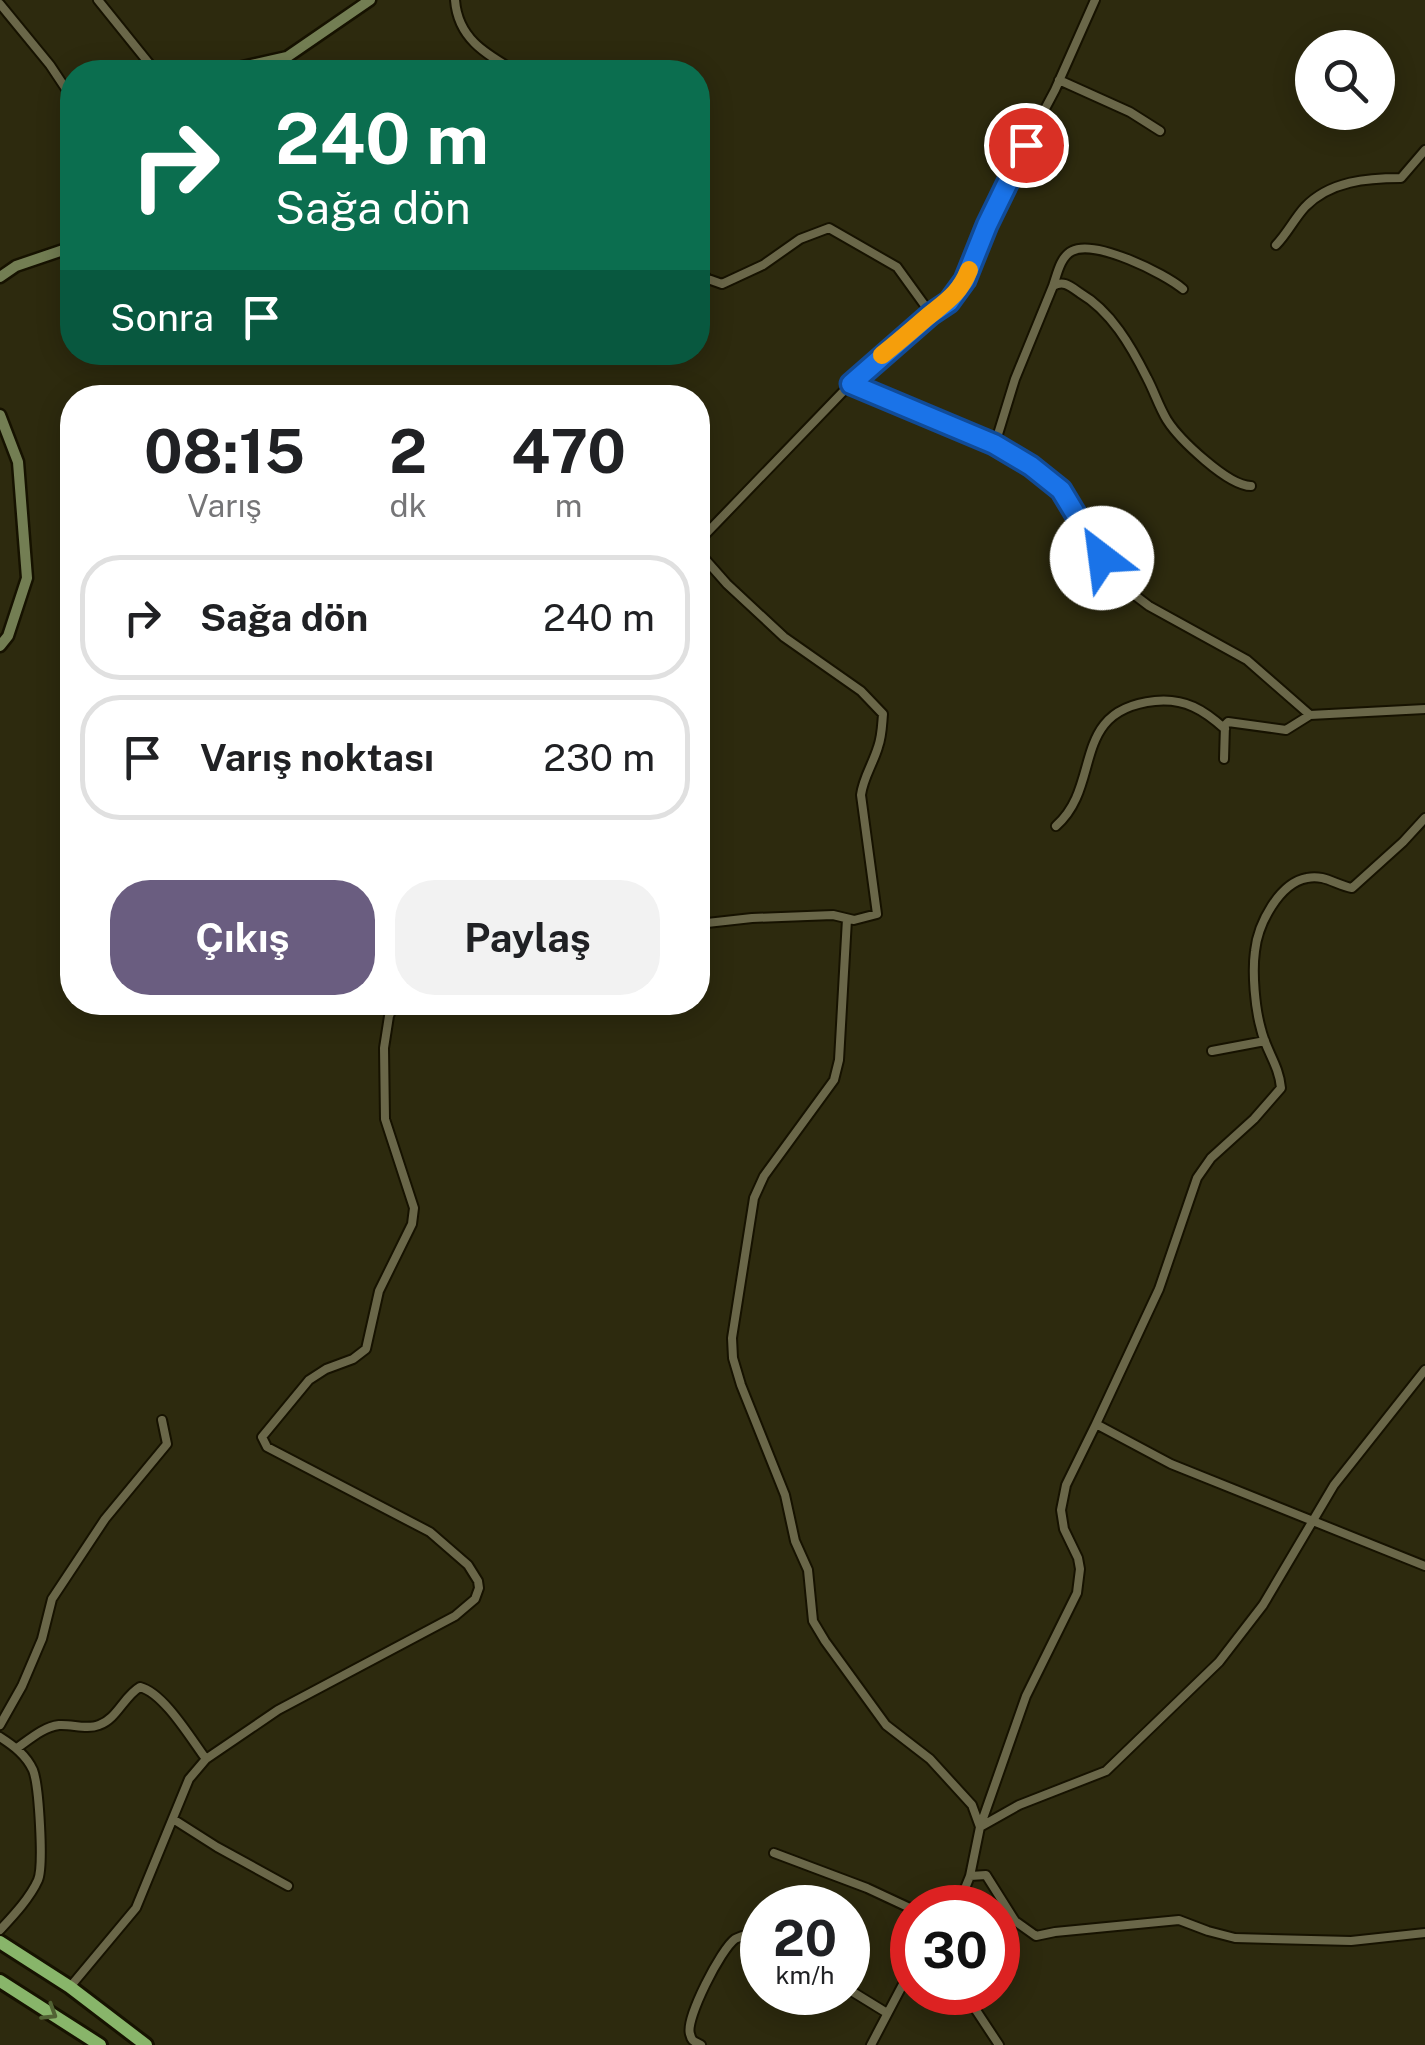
<!DOCTYPE html>
<html lang="tr">
<head>
<meta charset="utf-8">
<style>
	:root { --surface:#fff; --page:#f2f2f2; --text:#202124; --muted:#757577; --line:#e0e0e0; --accent:#6a5d80 }
	body { margin:0; font-family:"Public Sans",sans-serif; background:var(--page); color:var(--text); height:100vh; display:flex; flex-direction:column; font-size:38px; white-space:nowrap }
	* { box-sizing:border-box; margin:0 }
	p { font-size:32px; color:var(--muted) }
	.icon { flex:none; width:55px; height:55px; fill:none; stroke:currentColor; stroke-width:2; stroke-linecap:round; stroke-linejoin:round }
	.map { position:relative; flex:1; overflow:hidden }
	.side { position:absolute; left:60px; top:385px; width:650px; height:630px; display:flex; flex-direction:column; background:var(--surface); border-radius:40px; box-shadow:0 5px 25px #0003 }
	.side>* { flex:none }
	.hud { position:absolute; left:60px; top:60px; width:650px; height:305px; border-radius:40px; box-shadow:0 5px 25px #0003; background:#0b6e4f; color:#fff; overflow:hidden }
	.controls { position:absolute; left:1295px; top:30px; display:grid; gap:20px }
	.controls a { display:grid; place-items:center; width:100px; height:100px; border-radius:50%; background:var(--surface); box-shadow:0 5px 25px #0003; font-size:50px }
	.speed { position:absolute; left:740px; top:1885px; display:flex; gap:20px; font-size:50px; font-weight:700; text-align:center }
	.speed>* { display:grid; place-content:center; width:130px; height:130px; border-radius:50%; background:var(--surface); box-shadow:0 5px 25px #0003; line-height:1 }
	.speed small { font-size:25px; font-weight:400 }
	.speed .limit { border:15px solid #d22; background:#fff; color:#111 }
	.pin { position:absolute; display:grid; place-items:center; width:85px; height:85px; color:#fff; margin:-42px; border:5px solid #fff; border-radius:50%; box-shadow:0 2px 10px #0007 }
	.me { position:absolute; width:110px; margin:-55px; rotate:330deg; stroke-linejoin:round; filter:drop-shadow(0 0 8px #0008) }
	.turn { display:flex; align-items:center; gap:35px; height:210px; padding:0 50px; font-size:45px }
	.turn .icon { width:130px; height:130px; stroke-width:2.5 }
	.turn b { display:block; font-size:70px; line-height:85px }
	.then { display:flex; align-items:center; height:95px; padding:0 50px; background:#0003; gap:20px; font-size:38px }
	.eta { display:flex; justify-content:space-evenly; align-items:center; height:170px; text-align:center }
	.eta b { font-size:60px; font-weight:700; line-height:70px }
	.primary-button { display:flex; gap:20px; margin-top:auto; padding:20px 50px }
	.primary-button a { flex:1; height:115px; border-radius:40px; background:var(--accent); color:#fff; font-size:40px; font-weight:700; line-height:115px; text-align:center }
	.primary-button a+a { background:var(--page); color:var(--text) }
	ul { padding:0; list-style:none }
	li { display:flex; align-items:center; gap:30px; height:125px; margin:0 20px 15px; padding:0 30px; border:5px solid var(--line); border-radius:40px }
	li div { flex:1 }
	li b { display:block; font-size:38px }
	li em { font-style:normal }
	.map>svg:first-child { display:block }
</style>
</head>
<body>
<div class="map">
<svg width="1425" height="2045" viewBox="0 0 1425 2045">
	<rect width="100%" height="100%" fill="#2d2a0e"/>
	<g fill="none" stroke-linecap="round" stroke-linejoin="round">
		<defs>
			<path id="street" d="M98,0L156,72
				M455,0C458,39 486,54 517,72
				M0,4L50,65L72,98
				M1059,80L1130,112L1160,131
				M1276,245C1287,234 1294,219 1305,207C1330,181 1367,178 1401,178L1425,150
				M698,269L708,279L722,284L763,265L800,239L829,228L897,267L931,314
				M1053,286C1057,275 1060,257 1072,251C1095,239 1164,273 1183,289
				M851,384L995,444L1031,466L1061,490L1120,584L1149,606L1247,660L1310,715
				M995,444L1015,379L1053,286C1064,280 1070,286 1080,293C1111,311 1131,346 1147,378C1154,391 1159,407 1167,420C1179,439 1228,486 1251,486
				M698,542L862,372L931,314L949,302L965,280L987,225L1011,173L1055,90L1095,0
				M698,545L704,558L727,584L784,637L861,691L883,714C882,725 882,736 878,747C873,764 863,778 861,795L877,914L854,920L833,915L752,918L698,924
				M1224,759L1225,725L1228,722L1286,730L1310,715L1425,709
				M1425,818L1403,842L1352,888C1336,885 1324,874 1307,878C1279,883 1258,924 1255,951C1252,973 1255,1008 1261,1029C1266,1051 1279,1065 1281,1088L1254,1119L1211,1158L1197,1178L1159,1289L1096,1424L1171,1464L1425,1566
				M1056,826C1103,785 1069,710 1155,701C1185,698 1204,710 1225,729
				M847,919L839,1060L834,1080L764,1176L754,1198L732,1338L733,1358L741,1385L785,1495L795,1541L808,1570L813,1621L825,1641L886,1725L930,1759L972,1805L980,1827L1026,1696L1077,1593L1080,1569L1078,1558L1064,1529L1061,1510L1066,1485L1096,1424
				M1212,1051L1265,1041
				M0,1725L22,1686L42,1639L52,1599L105,1519L167,1444L162,1420
				M0,1737C14,1746 26,1755 33,1770C39,1785 44,1866 38,1880C30,1898 13,1916 0,1930
				M17,1748C30,1739 43,1727 59,1725C72,1724 87,1730 99,1725C117,1719 124,1696 140,1687C164,1693 191,1739 206,1759
				M173,1819L217,1847L288,1886
				M774,1853L867,1888L912,1909
				M970,1876L986,1875L1015,1921L1036,1936L1055,1932L1179,1920L1208,1931L1235,1938L1351,1941L1425,1933
				M957,1908L970,1876L980,1827L1019,1805L1106,1771L1219,1662L1263,1605L1334,1485L1425,1370
				M70,1987L136,1908L189,1779L206,1759L278,1710L455,1616L475,1599L479,1588L478,1581L468,1565L430,1532L267,1447L262,1437L309,1380L326,1369L353,1359L366,1349L379,1291L412,1224L414,1208L385,1119L384,1048L389,1016L395,1002
				M848,1989L887,2013
				M964,1992L999,2045
				M701,2045C694,2041 692,2042 690,2034C685,2019 721,1949 735,1939C737,1938 740,1937 742,1936L762,1945
				M871,2045L912,1967"/>
			<path id="secondary" d="M231,72L238,68L287,57L370,0
				M0,277L16,266L72,247
				M0,415L18,462L27,578L8,636L0,646"/>
			<path id="highway" d="M0,1942L70,1987L146,2045
				M0,1981L100,2045"/>
		</defs>
		<!-- street casing -->
		<use href="#street" stroke="#161200" stroke-width="12"/>
		<!-- secondary casing -->
		<use href="#secondary" stroke="#161200" stroke-width="15"/>
		<!-- highway casing -->
		<use href="#highway" stroke="#161200" stroke-width="18"/>
		<!-- street -->
		<use href="#street" stroke="#6a6749" stroke-width="8"/>
		<!-- secondary -->
		<use href="#secondary" stroke="#737e53" stroke-width="10"/>
		<!-- highway -->
		<use href="#highway" stroke="#88b56a" stroke-width="12"/>
	</g>
	<!-- one-way arrows -->
	<defs><path id="oneway-chevron" d="M-2-3.5L2.5 0L-2 3.5" fill="none" stroke-width="1.6" stroke-linecap="round" stroke-linejoin="round" transform="scale(2.5)"/></defs>
	<use stroke="#516233" href="#oneway-chevron" transform="translate(50 2013) rotate(32)"/>
	<g fill="none" stroke-linecap="round" stroke-linejoin="round">
		<defs>
			<path id="route" d="M1026,145L987,225L965,280L949,302L931,314L851,384L994,444L1031,466L1061,490L1102,558"/>
		</defs>
		<!-- route casing -->
		<use href="#route" stroke="#114b97" stroke-width="25"/>
		<!-- route -->
		<use href="#route" stroke="#1a73e8" stroke-width="18"/>
		<!-- slow -->
		<path stroke="#f59e0b" stroke-width="18" d="M882,355C897,343 911,331 926,318C945,302 959,295 969,270"/>
	</g>
</svg>
<div class="controls">
<a><svg class="icon" aria-label="search" viewBox="0 0 24 24"><circle cx="10" cy="10" r="6"/><path d="M15 15l6 6"/></svg></a>
</div>
<div class="speed"><div>20<small>km/h</small></div><div class="limit">30</div></div>
<div class="pin" style="left:1026px;top:145px;background:#d93025"><svg class="icon" aria-label="arrive" viewBox="0 0 24 24"><path d="M6 21V4h12l-3 4 3 4H6"/></svg></div>
<svg class="me" style="left:1102px;top:558px" viewBox="-20 -20 40 40"><circle r="19" fill="#fff"/><path d="M0-13L10 11 0 6-10 11z" fill="#1a73e8"/></svg>
<div class="hud">
<div class="turn"><svg class="icon" aria-label="right" viewBox="0 0 24 24"><path d="M7 20v-9h11M14 6l5 5-5 5"/></svg><div><b>240 m</b>Sağa dön</div></div>
<div class="then">Sonra<svg class="icon" aria-label="arrive" viewBox="0 0 24 24"><path d="M6 21V4h12l-3 4 3 4H6"/></svg></div>
</div>
<section class="side">
<div class="eta">
<div><b>08:15</b><p>Varış</p></div>
<div><b>2</b><p>dk</p></div>
<div><b>470</b><p>m</p></div>
</div>
<ul>
<li><svg class="icon" aria-label="right" viewBox="0 0 24 24"><path d="M7 20v-9h11M14 6l5 5-5 5"/></svg><div><b>Sağa dön</b></div><em>240 m</em></li>
<li><svg class="icon" aria-label="arrive" viewBox="0 0 24 24"><path d="M6 21V4h12l-3 4 3 4H6"/></svg><div><b>Varış noktası</b></div><em>230 m</em></li>
</ul>
<div class="primary-button"><a>Çıkış</a><a>Paylaş</a></div>
</section>
</div>
</body>
</html>
